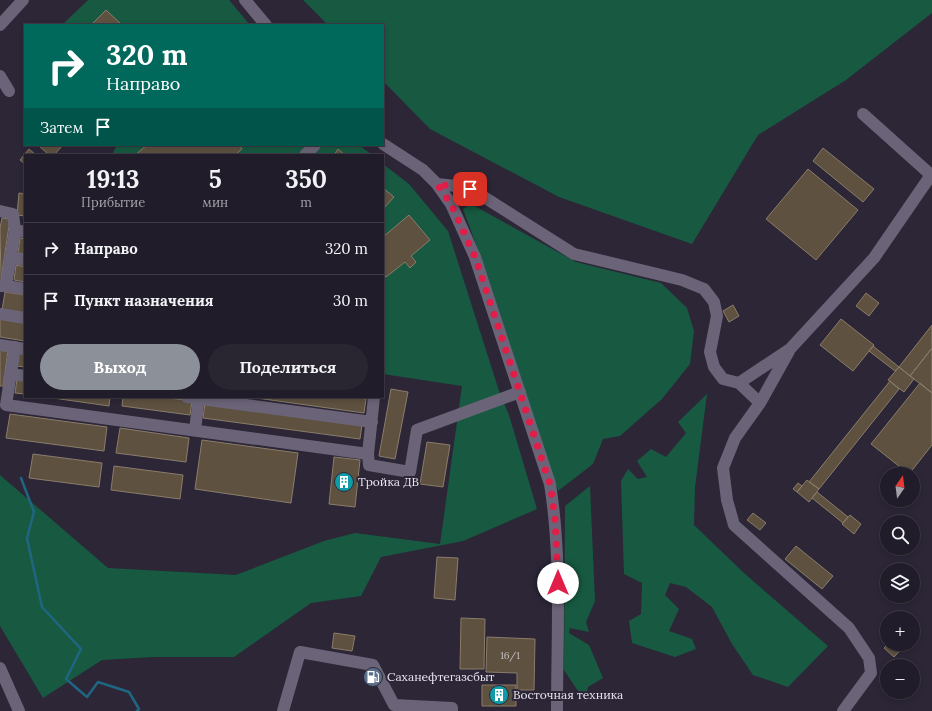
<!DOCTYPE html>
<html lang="ru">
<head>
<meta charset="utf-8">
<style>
	:root { --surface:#211c29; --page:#292531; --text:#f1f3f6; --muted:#a2a1a8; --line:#3e3a46; --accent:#8c9099 }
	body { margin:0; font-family:Lora,serif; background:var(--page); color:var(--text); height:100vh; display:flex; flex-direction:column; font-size:15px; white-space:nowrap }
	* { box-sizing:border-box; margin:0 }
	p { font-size:13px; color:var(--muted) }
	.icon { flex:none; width:22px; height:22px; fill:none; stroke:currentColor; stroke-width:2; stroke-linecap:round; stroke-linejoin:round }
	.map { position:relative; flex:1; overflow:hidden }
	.drawer { position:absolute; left:24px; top:154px; width:360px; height:244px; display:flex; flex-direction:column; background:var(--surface); border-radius:0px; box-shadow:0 2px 6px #0003,0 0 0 1px var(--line) }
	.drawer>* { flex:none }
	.hud { position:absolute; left:24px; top:24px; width:360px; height:122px; border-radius:0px; box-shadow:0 2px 6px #0003,0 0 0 1px var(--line); background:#00695c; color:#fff; overflow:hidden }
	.needle { width:26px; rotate:14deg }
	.controls { position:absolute; left:880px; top:467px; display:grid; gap:8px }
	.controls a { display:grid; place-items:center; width:40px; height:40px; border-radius:50%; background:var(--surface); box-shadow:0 2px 6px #0003,0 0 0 1px var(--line); font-size:20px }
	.pin { position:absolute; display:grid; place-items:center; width:34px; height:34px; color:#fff; margin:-17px; border-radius:8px; box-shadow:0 2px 6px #0006 }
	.me { position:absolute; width:44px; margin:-22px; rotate:0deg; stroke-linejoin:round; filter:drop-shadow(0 0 3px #0008) }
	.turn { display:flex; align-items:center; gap:14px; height:84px; padding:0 16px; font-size:18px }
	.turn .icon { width:52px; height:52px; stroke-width:2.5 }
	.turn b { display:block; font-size:28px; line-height:34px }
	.then { display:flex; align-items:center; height:38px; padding:0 16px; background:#0003; gap:8px; font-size:15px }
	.eta { display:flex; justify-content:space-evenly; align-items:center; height:68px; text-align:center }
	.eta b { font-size:24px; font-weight:700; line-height:28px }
	.primary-button { display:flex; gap:8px; margin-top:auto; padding:8px 16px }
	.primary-button a { flex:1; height:46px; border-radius:24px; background:var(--accent); color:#fff; font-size:16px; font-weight:700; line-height:46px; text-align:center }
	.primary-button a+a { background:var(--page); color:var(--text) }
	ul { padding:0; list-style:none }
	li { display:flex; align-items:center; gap:12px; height:52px; padding:0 16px; border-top:1px solid var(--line) }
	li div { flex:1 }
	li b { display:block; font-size:15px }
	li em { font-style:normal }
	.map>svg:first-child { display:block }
</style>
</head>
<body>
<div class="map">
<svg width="932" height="711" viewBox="0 0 932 711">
	<rect width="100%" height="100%" fill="#2c2637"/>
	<!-- green -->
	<path fill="#175a41" d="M88,0H229L250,25H62Z
		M303,0H932V13L846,80L758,135L692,244L559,197L430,129L383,81V25H328Z
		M117,145H359L372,155H112Z
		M383,164L409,184L448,231L500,394L509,415L537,509L463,541L381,557L361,596L311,603L234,657H153L102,660L43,698L0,626V475L108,568L236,575L324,541L355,533L440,544L462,386L383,374Z
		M471,204L576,262L661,283L687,308L694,331L690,364L662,399L620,436L603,439L593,464L558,491L487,274L463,209Z
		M707,394L695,487L694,525L744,573L828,646L788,687L753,675L732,644L712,607L686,587L670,583L665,595L679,609L669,631L692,639L696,649L675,657L632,643L629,621L641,614L642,583L624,574L621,481L628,469L638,479L647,477L637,461L651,449L666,457L686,433L678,422Z
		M590,486L595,601L586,622L589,632L570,628L569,633L589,645L603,678L588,687L586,703L564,670L565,506Z"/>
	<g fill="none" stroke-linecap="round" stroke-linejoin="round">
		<!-- stream -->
		<path stroke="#1f6683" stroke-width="2.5" d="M21,478L34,512L27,538L42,607L81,649L66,679L87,697L98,682L129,692L139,709L137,711"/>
	</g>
	<!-- building -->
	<path fill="#5e5140" stroke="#8a7d6a" d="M106,10L122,25H91Z
		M38,145H63L54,155H49Z
		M147,145H239L242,149L235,155H135Z
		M823,148L874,189L863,202L813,161Z
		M29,149L36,155H25V164L20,160Z
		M338,149L345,155H334Z
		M808,169L858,210L816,260L766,219Z
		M383,188L394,197L383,209Z
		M19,193L25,194V216L17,215Z
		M409,215L430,240L411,256L416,262L410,268L405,262L386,277L383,273V237Z
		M2,218L10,219L1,280L0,228Z
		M20,238L25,239V254L18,253Z
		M16,265L25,267V282L14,280Z
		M5,292L25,295V313L2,310Z
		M866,293L879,303L869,316L856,306Z
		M733,305L739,316L729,322L723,311Z
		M0,319L25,323V341L0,337Z
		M841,319L874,345L853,371L820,345Z
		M932,325V348L910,376L899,367Z
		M873,346L899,367L895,371L869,351Z
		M932,348V393L910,376Z
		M0,350L8,351L3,386H0Z
		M19,352L25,353V367L17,366Z
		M899,367L914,379L904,392L888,380Z
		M17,379L25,380V394L15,393Z
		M890,381L899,389L819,489L809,482Z
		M920,383L932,393V445L909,474L871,444Z
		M391,389L408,392L395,459L379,456Z
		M46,397H110L109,406Z
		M123,397H162L192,401L190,415L122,406Z
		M249,397H355L366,399L364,413Z
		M205,404L362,425L360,439L203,418Z
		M10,414L107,427L104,451L6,438Z
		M120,428L189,438L186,462L116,453Z
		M202,440L298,453L291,503L195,489Z
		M427,442L450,445L443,487L420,484Z
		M33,454L102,463L99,487L29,478Z
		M334,457L360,460L355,507L329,504Z
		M114,466L183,475L180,499L111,490Z
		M807,480L819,489L809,502L797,492Z
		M798,483L802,486L797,492L793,489Z
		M817,492L848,517L843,523L812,498Z
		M753,513L766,523L760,530L747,520Z
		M850,515L861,524L854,534L842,524Z
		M796,546L833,576L822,589L785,559Z
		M437,557L458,558L455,600L434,598Z
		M461,618L485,619L484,669H460Z
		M334,633L355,636L352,651L332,648Z
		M487,637L535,639L534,690H517V673L486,672Z
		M888,644H906L894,657L884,648Z
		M482,685H516V706H482Z"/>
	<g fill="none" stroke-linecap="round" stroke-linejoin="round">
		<!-- minor -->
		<path stroke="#6b6478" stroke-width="12" d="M245,0L266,25
			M0,25L23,0
			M0,76L9,91
			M383,144L423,170L437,184L451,204L475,257L550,484C562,559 557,635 557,711
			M305,155L315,145
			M437,184L456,186L476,192L574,254L682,280L704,289L714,302L717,316L710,352L714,367L723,379L739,383L790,349L874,258L931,175L863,114
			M0,211L13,214L15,230
			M10,258L25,260
			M0,286H6L15,230L25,232
			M6,286L25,289
			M0,314L25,318
			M0,345L25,349
			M15,347L6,405L368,454L374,397
			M789,351L760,403L735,438L723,468L727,500L734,525L849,628L869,658L871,673L843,711
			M10,374L25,376
			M739,383L760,403
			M187,397L372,422
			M195,430L199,397
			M368,454L369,465L410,472L417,430L520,392
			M0,668L19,711
			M283,711L300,652L373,665L394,705L452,708V711"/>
	</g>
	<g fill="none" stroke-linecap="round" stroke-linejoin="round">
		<!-- route -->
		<path stroke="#e11d48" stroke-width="7" stroke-dasharray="0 12.6" d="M470,189L437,184L451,204L475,257L550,484L555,518L558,583"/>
	</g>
	<!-- icons -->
	<defs>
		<symbol id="building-disc" viewBox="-11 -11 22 22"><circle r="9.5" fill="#0f9aa8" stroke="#2c2637"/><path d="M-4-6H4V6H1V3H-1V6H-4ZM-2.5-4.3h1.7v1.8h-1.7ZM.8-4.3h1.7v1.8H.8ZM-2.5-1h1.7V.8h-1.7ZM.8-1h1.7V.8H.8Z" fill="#fff"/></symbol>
		<symbol id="fuel-disc" viewBox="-11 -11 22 22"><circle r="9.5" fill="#5c6f8a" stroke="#2c2637"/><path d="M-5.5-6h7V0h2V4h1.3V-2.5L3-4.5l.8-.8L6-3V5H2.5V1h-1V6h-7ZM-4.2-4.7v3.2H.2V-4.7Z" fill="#fff"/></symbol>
	</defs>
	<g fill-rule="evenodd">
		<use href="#building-disc" x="333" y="471" width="22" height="22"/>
		<use href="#fuel-disc" x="362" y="666" width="22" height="22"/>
		<use href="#building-disc" x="488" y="684" width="22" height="22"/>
	</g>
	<g text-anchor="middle" stroke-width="4" stroke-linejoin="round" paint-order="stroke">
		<!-- number labels -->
		<g font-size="10" fill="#c6bfc4">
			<text x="510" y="659">16/1</text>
		</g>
		<!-- poi labels -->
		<g font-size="12" fill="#e8e4f0" stroke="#2c2637" text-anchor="start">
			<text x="358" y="486">Тройка ДВ</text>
			<text x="387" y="681">Саханефтегазсбыт</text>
			<text x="513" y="699">Восточная техника</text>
		</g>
	</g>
</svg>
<div class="controls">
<a><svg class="needle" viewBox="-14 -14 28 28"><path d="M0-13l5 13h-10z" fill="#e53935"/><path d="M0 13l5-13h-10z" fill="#a2a1a8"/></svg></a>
<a><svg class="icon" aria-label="search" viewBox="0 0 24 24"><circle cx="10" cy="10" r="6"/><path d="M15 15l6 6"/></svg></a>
<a><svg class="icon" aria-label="layers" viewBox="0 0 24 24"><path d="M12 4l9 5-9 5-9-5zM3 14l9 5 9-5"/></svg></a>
<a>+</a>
<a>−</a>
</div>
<div class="pin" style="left:470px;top:189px;background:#d93025"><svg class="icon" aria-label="arrive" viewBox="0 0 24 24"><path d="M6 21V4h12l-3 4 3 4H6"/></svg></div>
<svg class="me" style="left:558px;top:583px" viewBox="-20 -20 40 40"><circle r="19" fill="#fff"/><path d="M0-13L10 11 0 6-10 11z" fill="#e11d48"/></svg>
<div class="hud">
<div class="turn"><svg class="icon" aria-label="right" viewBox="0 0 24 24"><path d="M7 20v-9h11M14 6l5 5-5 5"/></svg><div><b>320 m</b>Направо</div></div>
<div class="then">Затем<svg class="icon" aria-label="arrive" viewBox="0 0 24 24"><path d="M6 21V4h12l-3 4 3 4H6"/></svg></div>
</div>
<section class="drawer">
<div class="eta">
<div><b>19:13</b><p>Прибытие</p></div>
<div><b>5</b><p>мин</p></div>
<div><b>350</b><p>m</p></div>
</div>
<ul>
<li><svg class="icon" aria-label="right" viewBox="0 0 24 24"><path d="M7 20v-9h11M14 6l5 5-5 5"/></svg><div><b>Направо</b></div><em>320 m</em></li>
<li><svg class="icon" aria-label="arrive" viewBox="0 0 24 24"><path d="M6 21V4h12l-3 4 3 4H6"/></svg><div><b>Пункт назначения</b></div><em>30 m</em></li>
</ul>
<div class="primary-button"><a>Выход</a><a>Поделиться</a></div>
</section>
</div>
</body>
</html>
